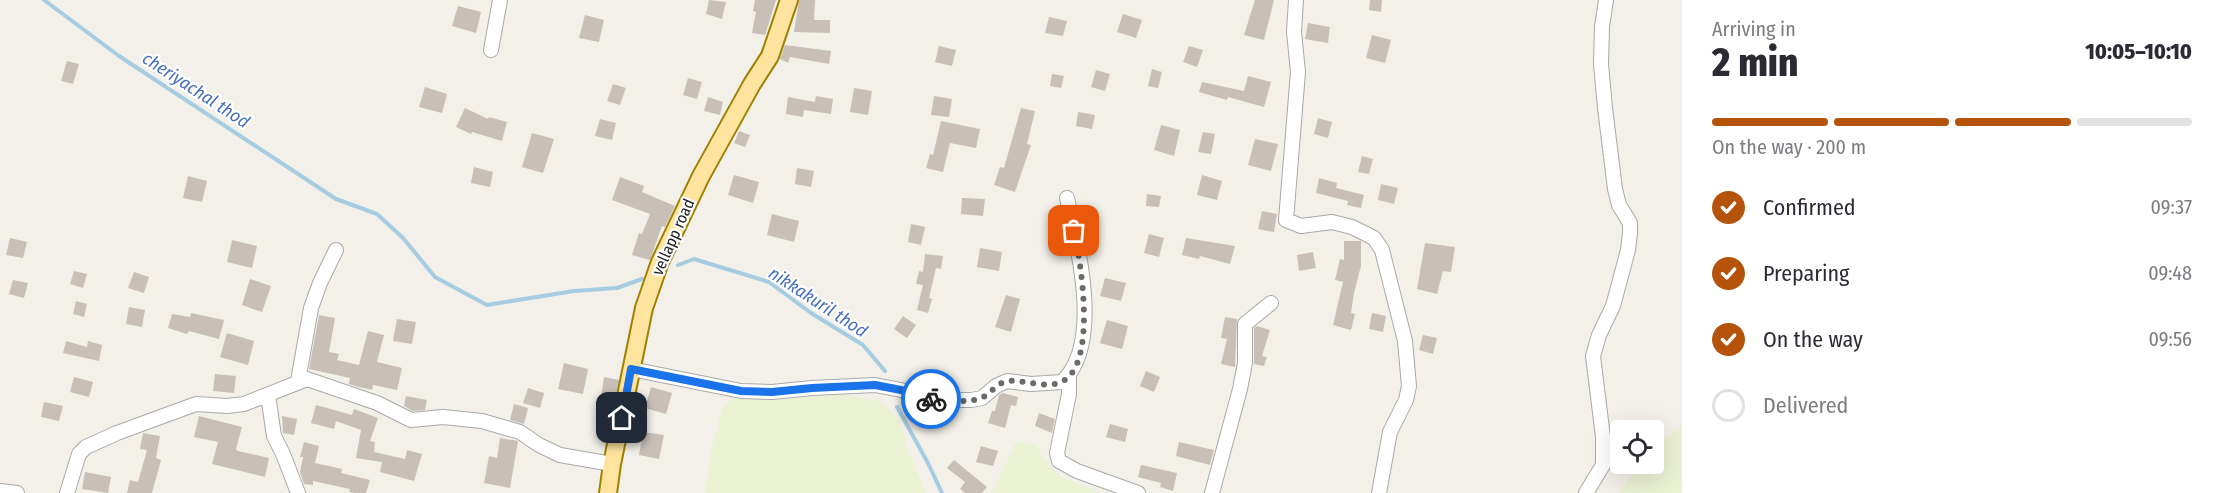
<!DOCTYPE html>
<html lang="en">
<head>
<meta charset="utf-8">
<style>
  :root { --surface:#fff; --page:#f7f7f7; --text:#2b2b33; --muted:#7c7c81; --line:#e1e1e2; --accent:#b45309 }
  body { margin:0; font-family:"Fira Sans Condensed",sans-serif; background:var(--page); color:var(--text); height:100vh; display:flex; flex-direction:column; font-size:22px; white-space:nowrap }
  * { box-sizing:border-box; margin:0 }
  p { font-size:20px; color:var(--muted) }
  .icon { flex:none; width:33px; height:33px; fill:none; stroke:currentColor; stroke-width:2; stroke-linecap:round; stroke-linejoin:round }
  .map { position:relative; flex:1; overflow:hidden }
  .panel { display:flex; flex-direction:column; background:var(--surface); width:540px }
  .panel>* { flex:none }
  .buttons { position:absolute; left:1610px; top:420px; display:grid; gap:12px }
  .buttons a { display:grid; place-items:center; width:54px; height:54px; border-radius:6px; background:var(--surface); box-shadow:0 6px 24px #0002; font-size:30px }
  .pin { position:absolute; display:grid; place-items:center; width:51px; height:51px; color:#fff; margin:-26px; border-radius:12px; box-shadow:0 3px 9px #0006 }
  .courier { position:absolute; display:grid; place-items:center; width:60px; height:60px; margin:-30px; border:4px solid #1a73e8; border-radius:50%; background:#fff; color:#222; box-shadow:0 2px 8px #0007 }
  .summary em { font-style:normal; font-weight:800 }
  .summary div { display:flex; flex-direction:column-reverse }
  .summary { display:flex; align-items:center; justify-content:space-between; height:102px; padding:0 30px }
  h1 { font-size:39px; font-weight:800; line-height:45px }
  .bar { display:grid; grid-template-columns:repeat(4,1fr); gap:9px 6px; align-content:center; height:72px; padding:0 30px }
  .bar i { height:8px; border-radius:4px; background:var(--line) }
  .bar .on { background:var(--accent) }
  .bar p { grid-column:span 4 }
  ol { padding:0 30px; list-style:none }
  li { display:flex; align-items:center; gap:18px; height:66px }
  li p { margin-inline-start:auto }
  li .icon { padding:6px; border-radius:50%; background:var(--accent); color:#fff; stroke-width:4 }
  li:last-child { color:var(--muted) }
  li i { width:33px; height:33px; border:3px solid var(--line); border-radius:50% }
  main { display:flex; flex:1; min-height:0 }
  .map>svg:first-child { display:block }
</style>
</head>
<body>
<main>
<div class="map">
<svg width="1682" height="493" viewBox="0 0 1682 493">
  <rect width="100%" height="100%" fill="#f2f0e8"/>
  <path fill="#ebf1d3" d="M843,395L874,400L884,404L899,420L907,449L926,493H705L712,447L723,406L731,399L742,397L753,399L787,398Z
    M1682,420V493H1618L1640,464H1653V449L1679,427Z
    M1020,441L1035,445L1047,462L1061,477L1101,493H992L1015,444Z"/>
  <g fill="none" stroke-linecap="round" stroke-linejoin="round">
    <path stroke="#a6cce2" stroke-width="4" d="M44,0L119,56L336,199L377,214L403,238L435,277L487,305L574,291L617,288L642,279
      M678,265L694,259L769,282L811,313L863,345L885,371
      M897,407L928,463L942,493"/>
  </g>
  <path fill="#c8c0b7" d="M709,0L726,2L722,19L706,14Z
    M755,0H776L765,35L752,33L756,12L753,11Z
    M799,0H815L814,20H830V33L794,32Z
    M1255,0H1274L1264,40L1244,35Z
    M1370,0H1382L1381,12L1369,10Z
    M458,6L481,12L476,33L452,26Z
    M1123,14L1142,20L1136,38L1117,32Z
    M585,15L604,20L599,42L579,38Z
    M1049,17L1067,21L1063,36L1045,33Z
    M1308,23L1330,27L1328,43L1305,39Z
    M1372,35L1391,40L1385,63L1366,58Z
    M785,45L831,51L829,64L790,57L788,63L780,59Z
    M939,46L956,50L952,66L935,62Z
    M1189,46L1203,50L1197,67L1183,62Z
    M67,61L79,64L73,84L61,81Z
    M1152,69L1162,72L1158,88L1148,86Z
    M1096,70L1110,74L1105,91L1091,87Z
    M1052,74L1064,76L1061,88L1050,86Z
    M1248,76L1271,82L1264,107L1228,97L1227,100L1199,92L1202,82L1244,91Z
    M688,78L702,82L697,99L683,95Z
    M613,84L626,88L620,105L607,101Z
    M425,87L447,94L442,113L419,107Z
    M854,88L872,91L868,115L850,112Z
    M816,96L833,99L831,114L804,110L803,117L786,114L788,97L815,102Z
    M934,96L952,99L949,117L931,115Z
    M708,97L723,102L720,115L704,111Z
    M465,108L488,119L489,117L507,122L502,141L472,132L471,134L456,127Z
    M1021,108L1035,111L1027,144L1031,145L1015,192L994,185L1000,167L1004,168Z
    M1078,112L1095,115L1092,129L1076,126Z
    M1318,118L1332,122L1328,138L1314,134Z
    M600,119L616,123L612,140L595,136Z
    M941,121L980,129L976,148L950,143L943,172L926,168L930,154L933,155Z
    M1161,125L1180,130L1174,156L1154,150Z
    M739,131L750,135L745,147L734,143Z
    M1203,132L1215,134L1211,154L1198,152Z
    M532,133L554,139L543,173L522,167Z
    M1255,139L1278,144L1271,171L1248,165Z
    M1362,156L1373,159L1369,174L1358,172Z
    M474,167L493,172L490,187L471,183Z
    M797,168L814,171L811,187L795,184Z
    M734,175L759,182L753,203L728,195Z
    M1202,175L1222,181L1217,200L1197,195Z
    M188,176L207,181L202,202L183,198Z
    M620,177L644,186L642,192L675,206L665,227L662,226L650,260L632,255L639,233L642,234L650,214L612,200Z
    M1319,178L1337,183L1336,188L1364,195L1361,208L1347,205L1348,201L1316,193Z
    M1381,184L1398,188L1394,204L1378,200Z
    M1147,194L1161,196L1159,207L1146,206Z
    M962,198L985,199L983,216L961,214Z
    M1262,211L1277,214L1274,232L1258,229Z
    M772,214L799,221L794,242L767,235Z
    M911,224L925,227L921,245L908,242Z
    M1149,234L1164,238L1159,257L1144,253Z
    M10,238L27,242L23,258L6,255Z
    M1186,238L1235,246L1230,264L1200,256L1199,259L1182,255Z
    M232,240L257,246L252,268L227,262Z
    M1344,241H1361V266L1354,293L1351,313L1355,314L1351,330L1333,325L1343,282L1335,280L1340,259L1344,260Z
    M1425,243L1455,247L1451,272L1443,271L1437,294L1417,289Z
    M980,248L1002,252L999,271L977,267Z
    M1313,252L1316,268L1299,271L1297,255Z
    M925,254L943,256L941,269L936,268L929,298L932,299L928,313L917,310L923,285L916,284L919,271L923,272Z
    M74,271L87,274L83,288L70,284Z
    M134,272L149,277L144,293L128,288Z
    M1105,278L1126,283L1121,301L1100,296Z
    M250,279L271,286L262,312L242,305Z
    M13,280L28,283L24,298L9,294Z
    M1006,295L1020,299L1011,332L995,327Z
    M76,301L87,304L84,317L73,314Z
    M129,307L145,310L142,327L126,324Z
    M191,313L224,320L219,339L189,331L187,334L168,328L172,314L190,317Z
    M1372,313L1386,316L1383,332L1369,329Z
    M319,315L335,318L329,352L339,354L337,360L359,365L368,331L384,335L377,362L402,368L397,390L373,385L372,390L355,386L349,384L350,378L309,369Z
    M903,316L916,325L907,338L894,329Z
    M1225,317L1237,319L1235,367L1221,364L1227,339L1221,338Z
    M397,319L416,322L412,344L393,341Z
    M1107,320L1128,326L1122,349L1100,343Z
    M1257,326L1270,330L1262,356L1267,357L1264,366L1254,364V328Z
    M227,333L254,341L248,365L220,357Z
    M1423,335L1437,338L1433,354L1419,350Z
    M66,341L87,347L88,341L102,345L99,361L63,353Z
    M564,363L588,369L583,394L558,389Z
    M1146,371L1160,377L1154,392L1140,386Z
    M215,374L236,376L234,393L213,391Z
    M74,377L93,382L89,397L70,392Z
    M604,377L619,380L613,406L600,405Z
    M651,387L672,393L666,414L645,408Z
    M528,388L544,393L540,408L523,403Z
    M1003,393L1018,397L1016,406L1011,405L1005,428L988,423L992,411H995L999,395Z
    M406,396L427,400L425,410L413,411L404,406Z
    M44,402L63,406L59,421L41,417Z
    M514,404L528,408L524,424L510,420Z
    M316,405L352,415L354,409L378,418L370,441L375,442L374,452L405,459L407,450L422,454L414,481L380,472L382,462L356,458L361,430L336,421L334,429L311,423Z
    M1039,413L1055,419L1052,433L1035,426Z
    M199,416L242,427L236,449L238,451L269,458L265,477L212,464L218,442L194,437Z
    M282,416L297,419L294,435L283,433Z
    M1110,424L1128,429L1125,442L1106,437Z
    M643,432L664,435L659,459L639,455Z
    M143,433L160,436L156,458L161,460L152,493H127L130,480L138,482L147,450L140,449Z
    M500,438L518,441L510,488L484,483L489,456L497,458Z
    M304,442L319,446L315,463L342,469L341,473L370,480L366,493H355L349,492L350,489L313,481V485L304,484L300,472L303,457H300Z
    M1179,442L1214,450L1210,465L1176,456Z
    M981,446L998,451L993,466L976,462Z
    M954,460L987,487L982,493H965L960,489L965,482L947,468Z
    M1141,465L1177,473L1173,491L1160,487L1161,483L1138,477Z
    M85,472L111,477L108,493L82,489Z"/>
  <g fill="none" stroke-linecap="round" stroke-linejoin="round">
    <defs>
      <path id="minor" d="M1296,0L1294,32L1298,72L1286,220L1301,226L1332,222L1352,227L1374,238L1382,250L1405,341L1409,386L1406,400L1390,432L1379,493
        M491,50L500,0
        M631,369L741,391L772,392L812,388L875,385L901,390L928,400H971L982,398L996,386L1007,381L1031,384L1062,382C1103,344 1078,247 1067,198
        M1069,375V394L1057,453L1059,461L1077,471L1138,493
        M298,381L311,308L320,283L336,250
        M268,395L274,436L283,454L298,493
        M0,491L17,493
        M67,493L79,454L86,447L117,433L196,404L227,406L244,404L307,379L377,403L411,420L443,417L482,421L520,432L539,445L560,455L612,464
        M1212,493L1240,389L1245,363V324L1271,303
        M1586,493L1603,465V437L1593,356L1599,335L1613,306L1628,250L1630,233V223L1619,205L1615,189L1605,108L1601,64L1602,27L1606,0"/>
      <path id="major" d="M608,493L612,464L644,308L660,262L701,176L752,84L770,56L789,0"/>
    </defs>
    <use href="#minor" stroke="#a9a9a9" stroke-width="16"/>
    <use href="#major" stroke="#9f8100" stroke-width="20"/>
    <use href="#minor" stroke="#fff" stroke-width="14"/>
    <use href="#major" stroke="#ffe4a0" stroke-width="16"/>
  </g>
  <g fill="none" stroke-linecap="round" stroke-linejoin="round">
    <path stroke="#6b6a67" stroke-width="6" stroke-dasharray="0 10.8" d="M931,399C946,399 967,404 981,398C991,394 996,383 1008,381C1024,379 1046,390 1063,381C1097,363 1081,262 1074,231"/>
    <path stroke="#1a73e8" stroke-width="8" d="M622,418L631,369L741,391L772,392L812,388L875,385L901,390L931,399"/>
  </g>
  <g text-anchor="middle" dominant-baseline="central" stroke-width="4.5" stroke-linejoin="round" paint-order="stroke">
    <g font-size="16" fill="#222" stroke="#fff">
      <text transform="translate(673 237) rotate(-66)">vellapp road</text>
    </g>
    <g font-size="18" font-style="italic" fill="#466fb9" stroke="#fff">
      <text transform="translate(196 90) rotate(33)">cheriyachal thod</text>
      <text transform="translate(818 302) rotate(33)">nikkakuril thod</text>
    </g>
  </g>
</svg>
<div class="buttons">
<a><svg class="icon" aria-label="locate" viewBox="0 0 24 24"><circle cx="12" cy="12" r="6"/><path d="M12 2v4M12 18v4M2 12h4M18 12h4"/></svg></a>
</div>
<div class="pin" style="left:1074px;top:231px;background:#ea580c"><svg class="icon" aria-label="bag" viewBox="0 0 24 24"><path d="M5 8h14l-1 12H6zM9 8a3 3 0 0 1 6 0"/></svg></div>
<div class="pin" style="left:622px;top:418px;background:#1f2937"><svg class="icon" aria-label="home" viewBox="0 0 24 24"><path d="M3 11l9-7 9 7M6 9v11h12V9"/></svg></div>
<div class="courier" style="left:931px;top:399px"><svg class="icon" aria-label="bike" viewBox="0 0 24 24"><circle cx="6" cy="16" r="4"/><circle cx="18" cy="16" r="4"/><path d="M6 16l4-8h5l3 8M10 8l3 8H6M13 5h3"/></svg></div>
</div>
<section class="panel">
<div class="summary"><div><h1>2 min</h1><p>Arriving in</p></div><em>10:05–10:10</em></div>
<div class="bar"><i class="on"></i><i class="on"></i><i class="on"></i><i></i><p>On the way · 200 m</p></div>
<ol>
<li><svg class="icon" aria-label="check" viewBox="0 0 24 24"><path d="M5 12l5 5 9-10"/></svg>Confirmed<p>09:37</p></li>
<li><svg class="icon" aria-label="check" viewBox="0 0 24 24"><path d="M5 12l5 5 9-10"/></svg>Preparing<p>09:48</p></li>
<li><svg class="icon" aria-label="check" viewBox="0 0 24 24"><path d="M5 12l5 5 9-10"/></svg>On the way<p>09:56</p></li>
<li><i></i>Delivered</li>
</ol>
</section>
</main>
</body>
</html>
